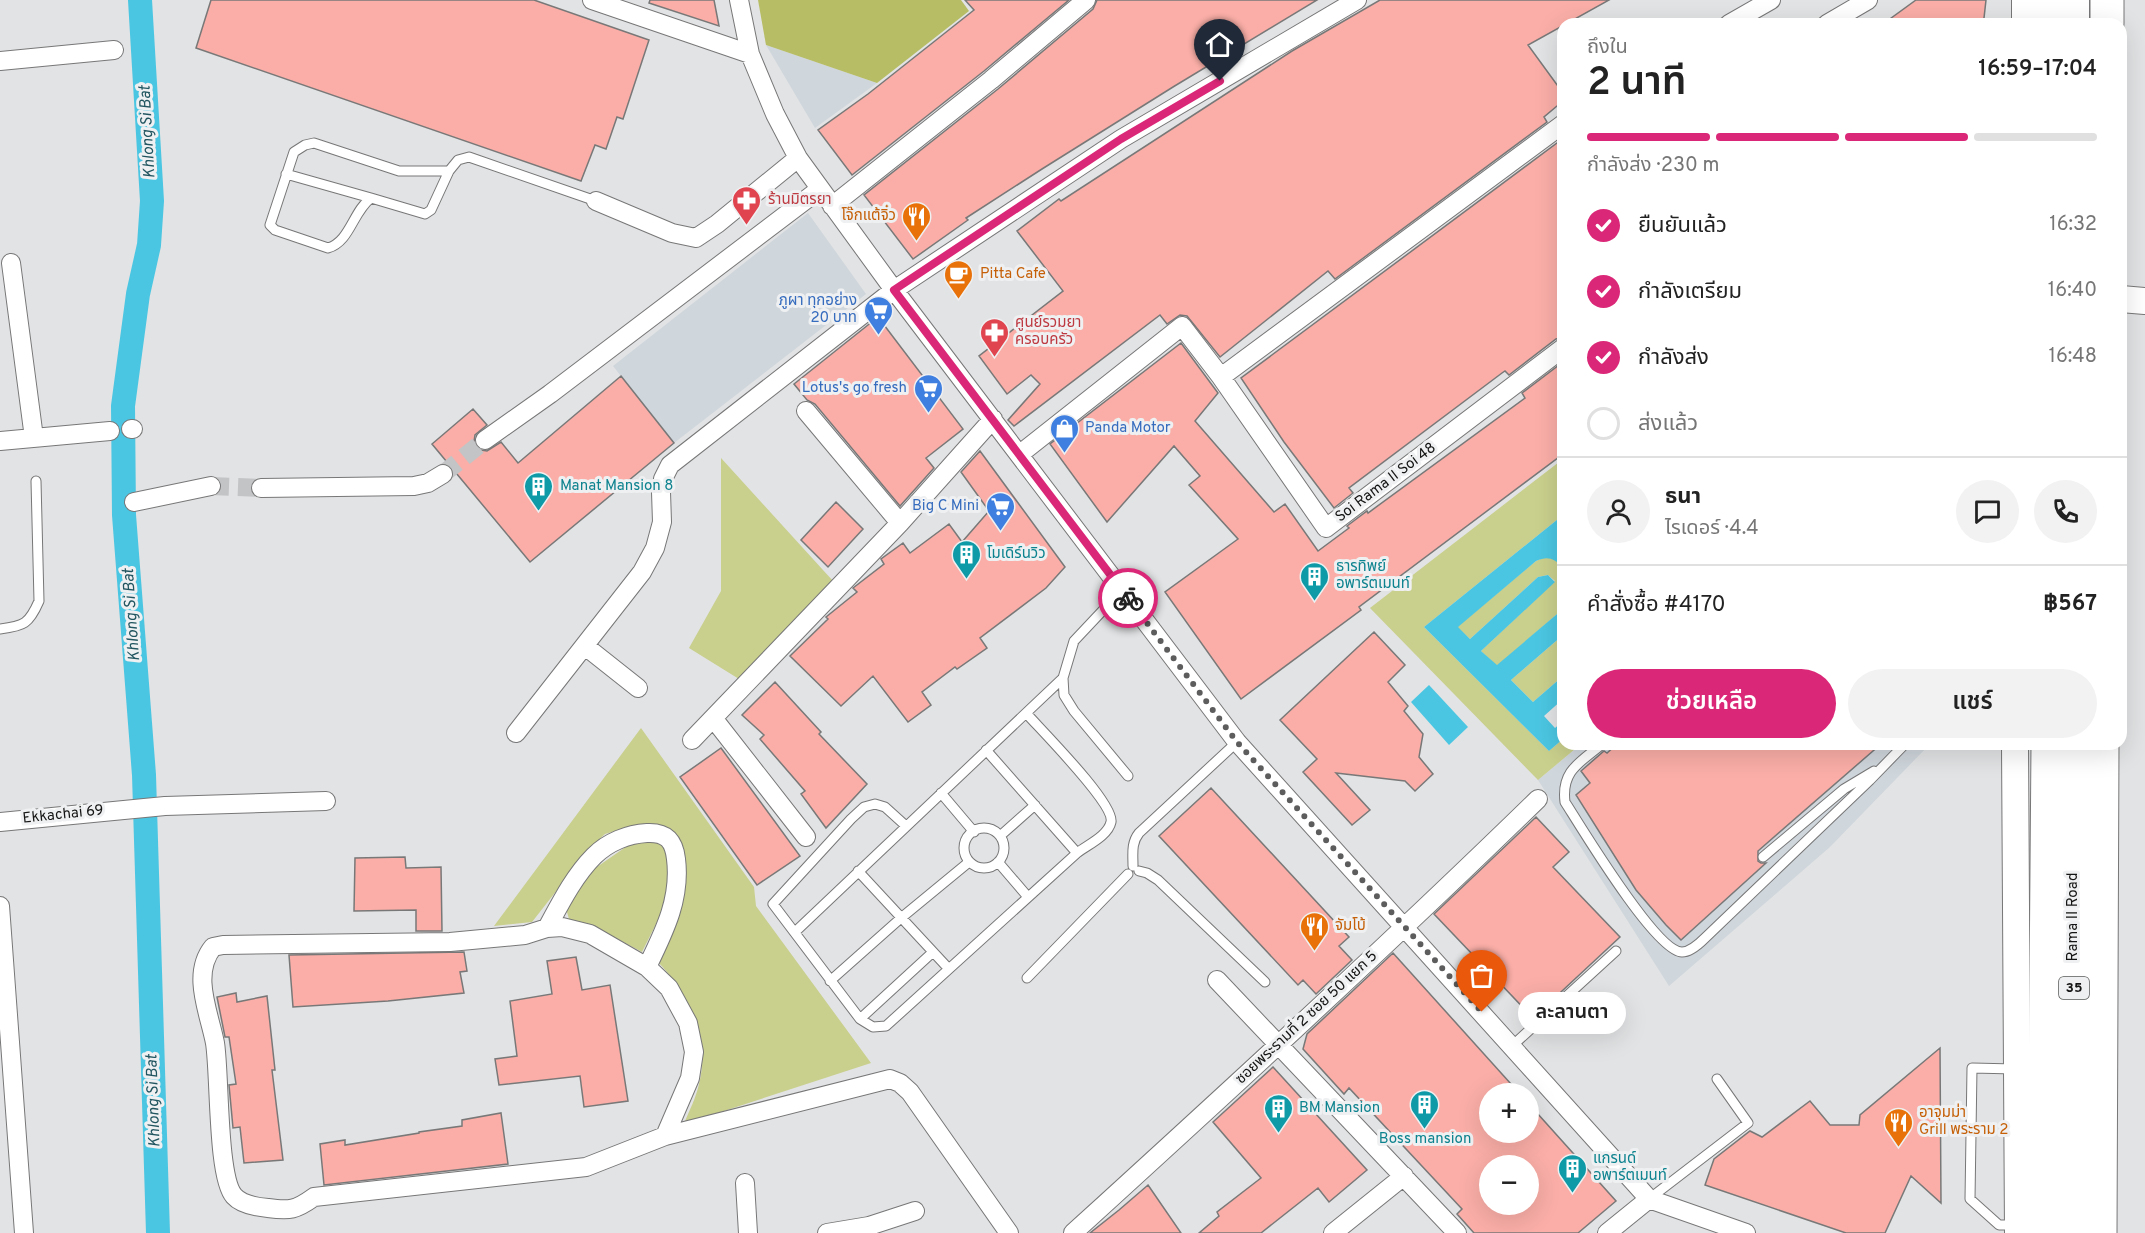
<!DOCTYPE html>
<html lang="th">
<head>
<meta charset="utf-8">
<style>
  :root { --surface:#fff; --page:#f2f2f2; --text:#222; --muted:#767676; --line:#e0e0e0; --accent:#db2777 }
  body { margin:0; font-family:Overpass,"Noto Sans Thai",sans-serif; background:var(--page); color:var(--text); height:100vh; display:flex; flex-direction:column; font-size:22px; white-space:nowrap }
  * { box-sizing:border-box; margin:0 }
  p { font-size:20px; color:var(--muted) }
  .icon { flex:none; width:33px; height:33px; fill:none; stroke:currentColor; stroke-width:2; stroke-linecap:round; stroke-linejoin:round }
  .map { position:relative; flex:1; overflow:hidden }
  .details { position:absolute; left:1557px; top:18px; width:570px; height:732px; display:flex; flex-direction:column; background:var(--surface); border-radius:18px; box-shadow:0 6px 24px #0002 }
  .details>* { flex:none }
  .tools { position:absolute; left:1479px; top:1083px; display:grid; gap:12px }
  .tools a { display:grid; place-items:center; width:60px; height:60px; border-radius:50%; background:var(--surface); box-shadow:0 6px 24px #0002; font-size:30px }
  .pin { position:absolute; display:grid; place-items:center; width:51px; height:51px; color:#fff; margin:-62px -26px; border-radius:50% 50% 50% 0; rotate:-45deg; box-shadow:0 0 6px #0007 }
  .pin .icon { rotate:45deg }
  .courier { position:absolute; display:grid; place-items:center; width:60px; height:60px; margin:-30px; border:4px solid #db2777; border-radius:50%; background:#fff; color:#222; box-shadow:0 2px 8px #0007 }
  .bubble { position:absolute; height:42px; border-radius:21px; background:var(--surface); box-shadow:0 6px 24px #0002; font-size:20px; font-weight:600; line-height:42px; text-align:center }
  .summary em { font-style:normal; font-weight:600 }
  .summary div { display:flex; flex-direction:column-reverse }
  .summary { display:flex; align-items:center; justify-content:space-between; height:102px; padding:0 30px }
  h1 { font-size:39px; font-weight:600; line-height:45px }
  .bar { display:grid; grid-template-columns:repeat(4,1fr); gap:9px 6px; align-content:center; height:72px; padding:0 30px }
  .bar i { height:8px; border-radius:4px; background:var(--line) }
  .bar .active { background:var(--accent) }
  .bar p { grid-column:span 4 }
  .line { display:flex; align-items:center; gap:15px; padding:0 30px; border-top:2px solid var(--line) }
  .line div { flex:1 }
  .round { display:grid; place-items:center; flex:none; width:63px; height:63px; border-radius:32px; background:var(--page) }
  ol { padding:0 30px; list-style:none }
  li { display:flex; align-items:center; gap:18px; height:66px }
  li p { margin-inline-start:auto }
  li .icon { padding:6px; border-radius:50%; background:var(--accent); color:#fff; stroke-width:4 }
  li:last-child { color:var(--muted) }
  li i { width:33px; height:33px; border:3px solid var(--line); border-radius:50% }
  .action { display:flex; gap:12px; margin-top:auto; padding:12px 30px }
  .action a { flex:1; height:69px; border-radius:36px; background:var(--accent); color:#fff; font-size:24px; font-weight:600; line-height:69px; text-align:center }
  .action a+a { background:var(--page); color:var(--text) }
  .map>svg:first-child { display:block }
</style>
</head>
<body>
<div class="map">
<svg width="2145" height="1233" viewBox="0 0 2145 1233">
  <rect width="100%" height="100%" fill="#e2e3e4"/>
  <path fill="#cfd6dc" d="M766,45L877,83L815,128Z
    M808,213L866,294L674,443L613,366Z
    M1581,744H1930L1830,847L1669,986L1538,780Z"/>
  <path fill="#c9cf8c" d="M721,458L833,581L739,679L689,648L721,591Z
    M1563,459V515L1424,627L1549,751L1563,739V744H1581L1538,780L1370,608Z
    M1545,557L1554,559L1563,567V609L1497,666L1481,651L1555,581L1548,575L1538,577L1470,639L1457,627L1536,561Z
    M1563,635V676L1533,702L1511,680Z
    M641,728L754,887L756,906L871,1063L684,1124C689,1111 696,1098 699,1084C711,1038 689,994 657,961L678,910L663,826L645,824L628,827L605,834L590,848L532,922L494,926Z
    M649,841L661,844L669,852L671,863L663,910L642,952L614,937L569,919L567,912V902L594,869L630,844Z"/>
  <path fill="#b7bd64" d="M758,0H961L969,11L877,83L766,45Z"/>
  <path fill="#4bc6e2" d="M1563,515V567C1553,558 1548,556 1536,561L1458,627L1470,639L1538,577L1548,575L1555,582L1481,651L1497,665L1563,609V635L1511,680L1533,702L1563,676V699L1544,716L1555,728L1563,721V739L1549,751L1424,627Z
    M1429,685L1468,727L1449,745L1411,702Z"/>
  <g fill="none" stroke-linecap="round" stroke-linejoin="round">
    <path stroke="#4bc6e2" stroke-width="24" d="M140,0L152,201L149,245L138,294L123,406L124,515L144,775L158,1233"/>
  </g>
  <path fill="#faaea7" stroke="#797878" stroke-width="1.5" fill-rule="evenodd" d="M211,0H534L649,40L623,119L617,117L606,149L595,145L581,181L196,48Z
    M650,0H714L719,26L649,3Z
    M965,0H1069L984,71L852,175L818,130L868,94L974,10Z
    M1097,0H1317L1173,87L1042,169L966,218L968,220L913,259L864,195L998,89L1093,9Z
    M1380,0H1609L1528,45L1563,93V101L1544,117L1547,122L1335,279L1328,271L1220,357L1187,316L1180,315L1167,324L1160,315L1014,426L1008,420L1040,384L1031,375L1007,394L979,356L1063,291L1017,231L1059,199L1061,201L1292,51Z
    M1916,0H1986L1984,18L1976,24H1883Z
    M1561,140L1563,143V337L1556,339L1509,375L1505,371L1502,373L1349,488L1353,493L1334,508L1284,442L1241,378Z
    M878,317L963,429L926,458L934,468L900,506L815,404L807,400L794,384Z
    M1181,343L1218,393L1195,421L1274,512L1285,504L1318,551L1349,528L1347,526L1367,511L1368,513L1525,398L1522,393L1563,362V454L1359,607L1361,610L1241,699L1165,592L1238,539L1189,485L1200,476L1174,446L1107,522L1050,444Z
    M621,376L674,443L530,562L432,444L473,409L487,425L475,435L474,442L476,447L481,450L487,451L501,442L518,463Z
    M980,451L1065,567L1046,588L980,638L987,648L957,669L955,667L922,692L931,705L908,722L873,676L841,706L790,656L828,619L826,617L857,592L853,588L884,564L881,559L903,543L910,553L949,524L962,542L989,511L961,472Z
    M836,502L863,529L828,567L801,540Z
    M1374,632L1405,665L1388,682L1408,706L1404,711L1423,734L1419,757L1433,774L1415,791L1405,781L1336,773L1370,810L1352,825L1303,772L1317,759L1280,720Z
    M775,682L821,732L819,734L867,784L826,828L801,794L805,791L760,739L764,735L742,715Z
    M1617,744H1881L1758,851V861L1761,863H1766L1681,940L1666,925L1636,890L1576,795L1590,783L1581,771L1604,751L1607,753Z
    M721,748L800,856L757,885L680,777Z
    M1211,788L1349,937L1339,946L1352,960L1316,994L1303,980L1298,985L1159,836Z
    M1536,817L1569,852L1553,867L1620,937L1533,1018L1434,914Z
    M405,857L406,868L441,867L442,931H416V910L354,911L355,858Z
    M464,952L467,971L460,972L464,993L388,1001L293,1007L289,955Z
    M1393,953L1520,1094H1490V1132H1528V1103L1616,1201L1578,1233H1474L1457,1214L1462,1209L1349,1088L1344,1094L1303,1049L1307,1034ZM1490,1166H1528V1204H1490Z
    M576,957L582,990L610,985L628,1101L584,1107L580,1076L499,1085L495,1059L517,1056L510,1001L552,994L547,961Z
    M236,993L237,1002L267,996L275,1070H272L283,1160L244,1163L240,1127L233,1128L229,1085L236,1084L229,1037H225L217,997Z
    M1940,1048L1941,1203L1911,1176L1885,1233H1846L1705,1185L1714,1159L1750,1131L1762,1137L1810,1101L1830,1125H1859L1860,1115Z
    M1273,1067L1367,1170L1329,1202L1318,1188L1261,1233H1199L1219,1216L1217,1212L1261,1178L1213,1122Z
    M501,1113L508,1164L324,1185L320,1144L345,1140V1145L419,1133V1132L462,1126V1120Z
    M1148,1185L1181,1233H1090L1119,1210Z"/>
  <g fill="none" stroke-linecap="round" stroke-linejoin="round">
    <path stroke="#c3c4c5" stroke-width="18" stroke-dasharray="18 9" stroke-linecap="butt" d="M443,474L485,440
      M211,486L261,488"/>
    <defs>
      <path id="service" d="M449,171L431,210L425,214L371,198C353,211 350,242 328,248L275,230L270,225L294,152L305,145L314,143L399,171H449L458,160L469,157L596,201
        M286,174L371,198
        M1122,590L1074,641L1063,678L1064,695L1074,711L1128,776
        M0,629C24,626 29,624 39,601L36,481
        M1026,713C1041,730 1115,804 1111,822C1108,836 1087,845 1077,853
        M1602,744C1581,762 1561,770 1565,802C1581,827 1656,952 1682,952C1690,952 1699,944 1705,938L1870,780L1905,744
        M941,793L974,832
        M906,826L885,807L875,804L864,807L851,819L773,904L860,1019L873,1027L886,1026L1077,853L986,750
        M964 848a20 20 0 1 1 40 0a20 20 0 1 1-40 0Z
        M1000,836L1035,805
        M1763,857L1844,789L1874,771
        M998,862L1028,897
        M1133,866C1133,854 1131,843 1139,833L1237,742
        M858,871L948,968
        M1139,871L1147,873L1158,880L1265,982
        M795,932L1063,678
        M1027,978L1128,874
        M830,981L901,918L969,862
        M860,1019L933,952
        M1512,1046L1616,951
        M2015,1069L1972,1068L1970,1199L1999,1225H2016
        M1649,1199L1748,1123L1717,1079"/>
      <path id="minor" d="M592,0L750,54
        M739,0L750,54L775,114L798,158L894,290L1237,742L1649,1199L1746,1233
        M1729,24L1771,0
        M1827,24L1868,0
        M0,61L114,50
        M596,201L672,233L696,238L717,224L798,158
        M832,206L991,80L1086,0
        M11,263L34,438
        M1221,377L1563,124
        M806,411L900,523
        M131,429H133
        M485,440L550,394L820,189
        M0,441L110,431
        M1020,454L1182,326L1221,377L1326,528L1563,348
        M261,488L414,486L428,483L443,474
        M134,502L211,486
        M585,646L638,688
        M713,718L806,837
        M516,733L642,572L655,548L662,522L661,492L663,479L670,465L894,290L1121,139L1357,0
        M692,740L900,523L993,419
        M0,822L165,806L326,801
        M0,906L24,1233
        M547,928C560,904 574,876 594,856C608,842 628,834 647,833C667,832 674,841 676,859C681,899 664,932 647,967
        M1217,980L1457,1233
        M665,1136L690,1078L694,1052L688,1023L669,988L647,967L590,934L562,927L547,928L525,935L450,942L223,945L213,947C191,974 209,1012 215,1043C220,1074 217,1177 234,1196C241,1204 257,1207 268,1208C290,1211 296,1210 314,1197L586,1167L665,1136L890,1079L900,1083L910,1092L1009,1233
        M745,1183L748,1233
        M827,1233L869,1226L915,1211
        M1073,1233C1230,1090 1386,947 1538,799
        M1333,1233L1404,1176
        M1607,1233L1649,1199"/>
      <path id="secondary" d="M2025,24V0
        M2121,299L2145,301
        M2015,744L2018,1233"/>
      <path id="trunk" d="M2074,24V0
        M2072,744L2075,1233"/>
      <path id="motorway" d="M2054,24V0
        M2107,24V0
        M2044,1233L2048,744
        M2100,1233L2102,744"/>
    </defs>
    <use href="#service" stroke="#777778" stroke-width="11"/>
    <use href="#minor" stroke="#777778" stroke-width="20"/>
    <use href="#secondary" stroke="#777778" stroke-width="28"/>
    <use href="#trunk" stroke="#777778" stroke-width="32"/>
    <use href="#motorway" stroke="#777778" stroke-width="35"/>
    <use href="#service" stroke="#fff" stroke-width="9"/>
    <use href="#minor" stroke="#fff" stroke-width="18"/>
    <use href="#secondary" stroke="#fff" stroke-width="26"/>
    <use href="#trunk" stroke="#fff" stroke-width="30"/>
    <use href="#motorway" stroke="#fff" stroke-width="33"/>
  </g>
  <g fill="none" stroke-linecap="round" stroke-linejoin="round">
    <path stroke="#5d5d5d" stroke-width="6" stroke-dasharray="0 10.8" d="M1128,598L1237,742L1482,1012"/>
    <path stroke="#db2777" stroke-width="8" d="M1128,598L894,290L1121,139L1220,81"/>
  </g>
  <defs>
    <symbol id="pharmacy-pin" viewBox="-11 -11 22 30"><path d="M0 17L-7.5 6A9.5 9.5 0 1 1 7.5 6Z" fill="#e0444e" stroke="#eff0f1"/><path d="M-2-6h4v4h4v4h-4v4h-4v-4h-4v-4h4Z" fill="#fff"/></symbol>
    <symbol id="restaurant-pin" viewBox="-11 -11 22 30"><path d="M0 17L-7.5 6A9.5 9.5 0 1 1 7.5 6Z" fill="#e8710a" stroke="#eff0f1"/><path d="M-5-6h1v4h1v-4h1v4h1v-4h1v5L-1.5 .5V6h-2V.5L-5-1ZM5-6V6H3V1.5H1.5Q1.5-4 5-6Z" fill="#fff"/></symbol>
    <symbol id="cafe-pin" viewBox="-11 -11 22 30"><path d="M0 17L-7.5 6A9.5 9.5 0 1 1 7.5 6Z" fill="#e8710a" stroke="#eff0f1"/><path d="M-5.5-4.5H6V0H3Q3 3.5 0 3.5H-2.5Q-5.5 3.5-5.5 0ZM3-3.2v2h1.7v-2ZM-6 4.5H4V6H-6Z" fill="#fff"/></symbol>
    <symbol id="supermarket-pin" viewBox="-11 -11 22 30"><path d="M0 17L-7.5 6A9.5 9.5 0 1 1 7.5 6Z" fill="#3f7fe0" stroke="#eff0f1"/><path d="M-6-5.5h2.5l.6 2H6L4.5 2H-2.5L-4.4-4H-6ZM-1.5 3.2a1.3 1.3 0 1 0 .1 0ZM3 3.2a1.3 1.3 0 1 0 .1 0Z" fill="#fff"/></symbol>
    <symbol id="shop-pin" viewBox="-11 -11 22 30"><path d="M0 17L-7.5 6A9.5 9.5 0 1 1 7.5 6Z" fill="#3f7fe0" stroke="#eff0f1"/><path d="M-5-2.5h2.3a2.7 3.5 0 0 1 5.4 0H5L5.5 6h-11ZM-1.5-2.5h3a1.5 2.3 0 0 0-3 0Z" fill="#fff"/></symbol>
    <symbol id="building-pin" viewBox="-11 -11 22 30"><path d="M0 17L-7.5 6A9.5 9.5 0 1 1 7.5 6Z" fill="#0f9aa8" stroke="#eff0f1"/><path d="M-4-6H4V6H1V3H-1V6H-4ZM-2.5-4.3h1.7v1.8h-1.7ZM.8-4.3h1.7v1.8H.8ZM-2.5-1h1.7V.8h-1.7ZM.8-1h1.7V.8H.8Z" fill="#fff"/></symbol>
  </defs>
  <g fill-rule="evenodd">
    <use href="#pharmacy-pin" x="730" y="184" width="33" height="45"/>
    <use href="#restaurant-pin" x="900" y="200" width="33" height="45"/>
    <use href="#cafe-pin" x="942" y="258" width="33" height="45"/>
    <use href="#supermarket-pin" x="862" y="294" width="33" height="45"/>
    <use href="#pharmacy-pin" x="978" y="316" width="33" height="45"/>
    <use href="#supermarket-pin" x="912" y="372" width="33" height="45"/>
    <use href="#shop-pin" x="1048" y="412" width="33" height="45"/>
    <use href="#building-pin" x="522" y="470" width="33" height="45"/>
    <use href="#supermarket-pin" x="984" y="490" width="33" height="45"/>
    <use href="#building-pin" x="950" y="538" width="33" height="45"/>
    <use href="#building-pin" x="1298" y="560" width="33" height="45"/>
    <use href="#restaurant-pin" x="1298" y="910" width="33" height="45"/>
    <use href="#building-pin" x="1408" y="1088" width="33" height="45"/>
    <use href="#building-pin" x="1262" y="1092" width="33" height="45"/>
    <use href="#restaurant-pin" x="1882" y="1106" width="33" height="45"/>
    <use href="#building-pin" x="1556" y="1152" width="33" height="45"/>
  </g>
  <g text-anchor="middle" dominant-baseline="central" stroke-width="6" stroke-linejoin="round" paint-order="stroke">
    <rect fill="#eff0f1" stroke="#565757" stroke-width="1.5" x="2059" y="977" width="30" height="22" rx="4.5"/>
    <g font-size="14" font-weight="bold" fill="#151515">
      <text x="2074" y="988">35</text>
    </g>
    <g font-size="15" fill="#be3a42" stroke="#eff0f1" text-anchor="start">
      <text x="768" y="200">ร้านมิตรยา</text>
      <text x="1015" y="323">ศูนย์รวมยา<tspan x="1015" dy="17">ครอบครัว</tspan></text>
    </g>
    <g font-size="15" fill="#c56008" stroke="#eff0f1" text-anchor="start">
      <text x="896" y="216" text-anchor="end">โจ๊กแต้จิ๋ว</text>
      <text x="980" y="274">Pitta Cafe</text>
      <text x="1335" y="926">จัมโบ้</text>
      <text x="1919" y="1113">อาจุมม่า<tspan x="1919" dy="17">Grill พระราม 2</tspan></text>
    </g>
    <g font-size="15" fill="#366cbe" stroke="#eff0f1" text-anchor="end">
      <text x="857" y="301">ภูผา ทุกอย่าง<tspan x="857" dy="17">20 บาท</tspan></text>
      <text x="907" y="388">Lotus's go fresh</text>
      <text x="1085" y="428" text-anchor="start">Panda Motor</text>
      <text x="979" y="506">Big C Mini</text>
    </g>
    <g font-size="15" fill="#151515" stroke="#eff0f1">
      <text transform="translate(1386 483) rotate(-37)">Soi Rama II Soi 48</text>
      <text transform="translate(63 815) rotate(-6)">Ekkachai 69</text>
      <text transform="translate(2073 917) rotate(-90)">Rama II Road</text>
      <text transform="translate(1307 1018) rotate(-43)">ซอยพระรามที่ 2 ซอย 50 แยก 5</text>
    </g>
    <g font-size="15" fill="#0d838f" stroke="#eff0f1" text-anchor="start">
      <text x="560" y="486">Manat Mansion 8</text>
      <text x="987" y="554">โมเดิร์นวิว</text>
      <text x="1336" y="567">ธารทิพย์<tspan x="1336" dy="17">อพาร์ตเมนท์</tspan></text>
      <text x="1299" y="1108">BM Mansion</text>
      <text x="1425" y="1139" text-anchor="middle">Boss mansion</text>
      <text x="1593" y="1159">แกรนด์<tspan x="1593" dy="17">อพาร์ตเมนท์</tspan></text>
    </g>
    <g font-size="16" font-style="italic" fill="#215560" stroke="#eff0f1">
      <text transform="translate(148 132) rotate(-93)">Khlong Si Bat</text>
      <text transform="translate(132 615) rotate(-94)">Khlong Si Bat</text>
      <text transform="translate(154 1101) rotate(-92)">Khlong Si Bat</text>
    </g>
  </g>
</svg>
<div class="tools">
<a>+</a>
<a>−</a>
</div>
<div class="pin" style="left:1482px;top:1012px;background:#ea580c"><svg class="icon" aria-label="bag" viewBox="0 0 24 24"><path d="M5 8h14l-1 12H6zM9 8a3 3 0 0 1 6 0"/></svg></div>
<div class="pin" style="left:1220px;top:81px;background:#1f2937"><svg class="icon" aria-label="home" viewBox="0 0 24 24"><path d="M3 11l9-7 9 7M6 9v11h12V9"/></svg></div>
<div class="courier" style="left:1128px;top:598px"><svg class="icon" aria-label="bike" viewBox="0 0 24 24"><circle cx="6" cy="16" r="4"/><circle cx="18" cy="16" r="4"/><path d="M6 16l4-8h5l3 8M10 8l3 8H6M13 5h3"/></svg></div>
<div class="bubble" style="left:1518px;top:992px;width:108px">ละลานตา</div>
<section class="details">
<div class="summary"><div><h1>2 นาที</h1><p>ถึงใน</p></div><em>16:59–17:04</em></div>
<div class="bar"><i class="active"></i><i class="active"></i><i class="active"></i><i></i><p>กำลังส่ง · 230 m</p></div>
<ol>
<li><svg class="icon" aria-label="check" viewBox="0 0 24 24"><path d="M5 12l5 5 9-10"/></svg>ยืนยันแล้ว<p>16:32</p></li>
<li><svg class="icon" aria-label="check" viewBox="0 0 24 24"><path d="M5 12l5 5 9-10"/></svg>กำลังเตรียม<p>16:40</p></li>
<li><svg class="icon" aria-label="check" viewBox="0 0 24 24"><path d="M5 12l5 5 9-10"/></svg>กำลังส่ง<p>16:48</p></li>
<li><i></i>ส่งแล้ว</li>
</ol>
<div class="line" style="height:108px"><a class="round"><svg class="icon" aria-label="person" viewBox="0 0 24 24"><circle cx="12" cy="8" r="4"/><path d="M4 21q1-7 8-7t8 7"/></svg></a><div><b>ธนา</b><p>ไรเดอร์ · 4.4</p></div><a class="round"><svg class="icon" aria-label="chat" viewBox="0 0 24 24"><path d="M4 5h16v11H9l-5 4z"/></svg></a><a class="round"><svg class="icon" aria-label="phone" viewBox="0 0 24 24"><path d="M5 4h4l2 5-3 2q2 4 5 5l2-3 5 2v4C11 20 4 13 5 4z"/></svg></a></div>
<div class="line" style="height:78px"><div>คำสั่งซื้อ #4170</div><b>฿567</b></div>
<div class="action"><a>ช่วยเหลือ</a><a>แชร์</a></div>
</section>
</div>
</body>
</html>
